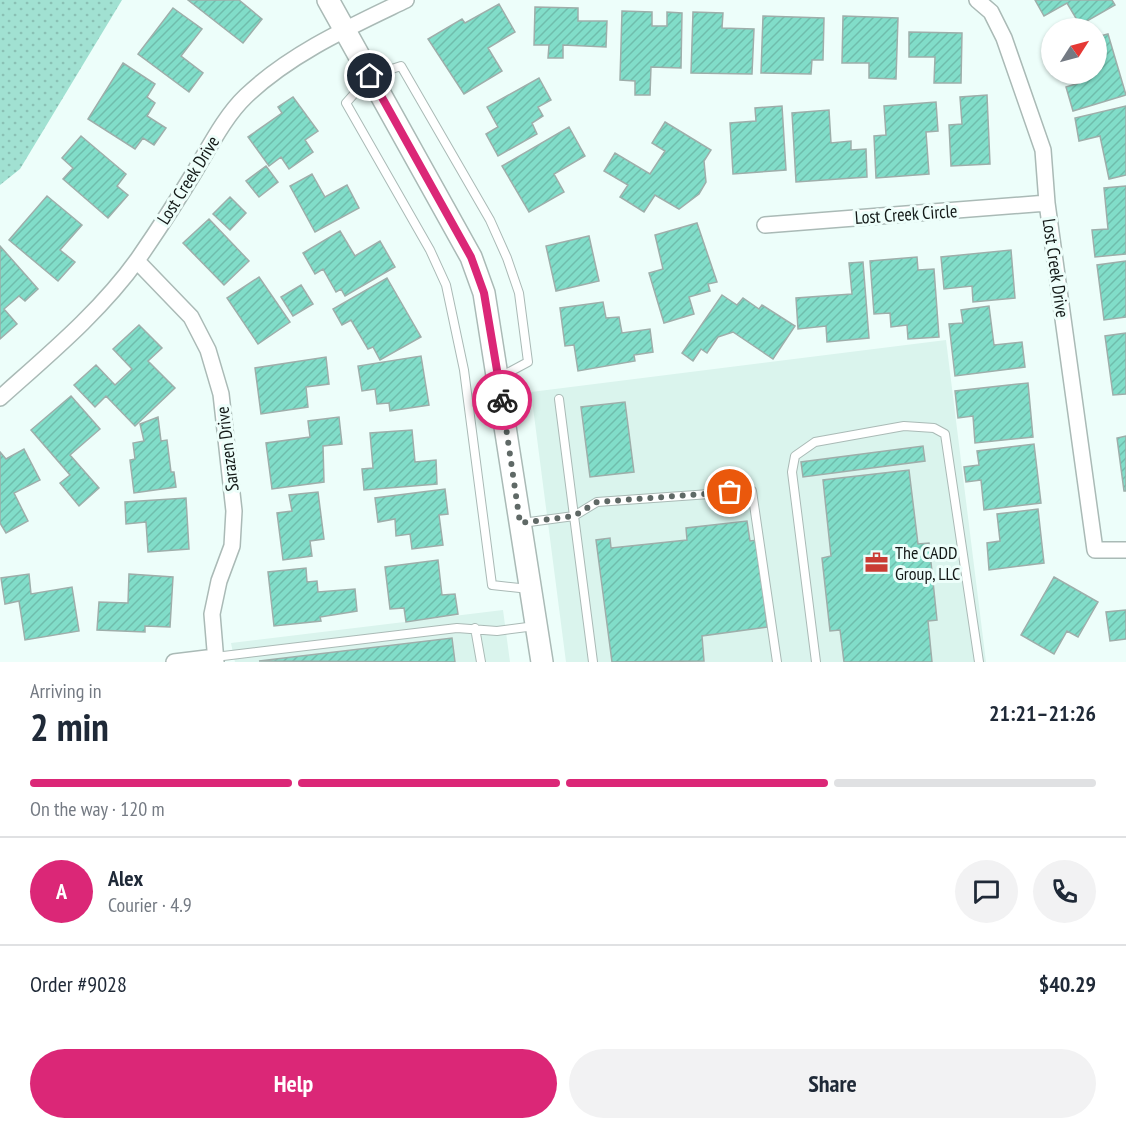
<!DOCTYPE html>
<html lang="en">
<head>
<meta charset="utf-8">
<style>
  :root { --surface:#fff; --page:#f2f2f3; --text:#1f2937; --muted:#747a83; --line:#e0e1e3; --accent:#db2777 }
  body { margin:0; font-family:"PT Sans Narrow",sans-serif; background:var(--page); color:var(--text); height:100vh; display:flex; flex-direction:column; font-size:22px; white-space:nowrap }
  * { box-sizing:border-box; margin:0 }
  p { font-size:20px; color:var(--muted) }
  .icon { flex:none; width:33px; height:33px; fill:none; stroke:currentColor; stroke-width:2; stroke-linecap:round; stroke-linejoin:round }
  .map { position:relative; height:662px; overflow:hidden }
  .sheet { display:flex; flex-direction:column; background:var(--surface); flex:1 }
  .sheet>* { flex:none }
  .needle { width:39px; rotate:54deg }
  .tools { position:absolute; left:1041px; top:18px; display:grid; gap:12px }
  .tools a { display:grid; place-items:center; width:66px; height:66px; border-radius:50%; background:var(--surface); box-shadow:0 2px 4px #0004; font-size:30px }
  .pin { position:absolute; display:grid; place-items:center; width:51px; height:51px; color:#fff; margin:-26px; border:3px solid #fff; border-radius:50%; box-shadow:0 2px 6px #0007 }
  .courier { position:absolute; display:grid; place-items:center; width:60px; height:60px; margin:-30px; border:4px solid #db2777; border-radius:50%; background:#fff; color:#222; box-shadow:0 2px 8px #0007 }
  .head em { font-style:normal; font-weight:800 }
  .head div { display:flex; flex-direction:column-reverse }
  .head { display:flex; align-items:center; justify-content:space-between; height:102px; padding:0 30px }
  h1 { font-size:39px; font-weight:800; line-height:45px }
  .bar { display:grid; grid-template-columns:repeat(4,1fr); gap:9px 6px; align-content:center; height:72px; padding:0 30px }
  .bar i { height:8px; border-radius:4px; background:var(--line) }
  .bar .current { background:var(--accent) }
  .bar p { grid-column:span 4 }
  .line { display:flex; align-items:center; gap:15px; padding:0 30px; border-top:2px solid var(--line) }
  .line div { flex:1 }
  .round { display:grid; place-items:center; flex:none; width:63px; height:63px; border-radius:32px; background:var(--page) }
  .action { display:flex; gap:12px; margin-top:auto; padding:12px 30px }
  .action a { flex:1; height:69px; border-radius:36px; background:var(--accent); color:#fff; font-size:24px; font-weight:800; line-height:69px; text-align:center }
  .action a+a { background:var(--page); color:var(--text) }
  .map>svg:first-child { display:block }
</style>
</head>
<body>
<div class="map">
<svg width="1126" height="662" viewBox="0 0 1126 662">
  <defs>
    <pattern id="grass-dots" width="8" height="8" patternUnits="userSpaceOnUse" patternTransform="scale(1.5)"><rect width="8" height="8" fill="#a1e1d2"/><path d="M2 2h.1M6 6h.1" fill="none" stroke="#8ac0b4" stroke-width="1.8" stroke-linecap="round"/></pattern>
    <pattern id="building-hatch" width="6" height="6" patternUnits="userSpaceOnUse" patternTransform="scale(1.5)"><rect width="6" height="6" fill="#81ddc9"/><path d="M-1 1l2-2M0 6l6-6M5 7l2-2" fill="none" stroke="#6fbdac"/></pattern>
  </defs>
  <rect width="100%" height="100%" fill="#edfefa"/>
  <path fill="#daf4ed" d="M946,340L986,662H566L531,392Z
    M503,610L510,662H235L231,643Z"/>
  <path fill="url(#grass-dots)" d="M0,0H122L20,169L0,185Z"/>
  <path fill="url(#building-hatch)" stroke="#9eaeaa" stroke-width="1.5" d="M188,0H239L262,19L243,43Z
    M1035,0H1112L1115,5L1080,25L1067,3L1044,16Z
    M499,4L515,32L488,48L502,71L464,94L428,39L462,19L465,23Z
    M535,7L578,8V21H607L606,47L563,45V58H548L549,45H534Z
    M173,8L202,29L181,56L203,73L189,92L138,54Z
    M622,11L652,12V26H667V12L682,13L681,68L651,67L650,95H635V81L620,80Z
    M693,12L723,13L722,28L754,29L752,74L691,73Z
    M763,16L824,18L823,60H812L811,74L761,73Z
    M843,16L898,18L896,79L869,78V63H842Z
    M909,32L962,33L961,83H934L935,57H909Z
    M1108,34L1126,95L1073,111L1066,87L1079,83L1077,74H1096V37Z
    M123,63L155,84L147,97L155,103L147,116L166,128L154,145L143,138L135,149L88,119Z
    M539,78L551,100L538,107L543,116L532,123L537,134L498,156L486,134L498,127L487,107Z
    M987,95L990,164L951,166L949,125L962,124L960,97Z
    M293,97L318,131L305,140L313,152L289,169L281,157L269,166L248,137L282,113L278,107Z
    M936,102L938,131L926,132L929,174L876,178L874,136L886,135L884,106Z
    M782,106L786,170L733,174L730,123L756,121L755,108Z
    M1126,106V175L1109,179L1100,136L1079,141L1075,118Z
    M829,110L831,143L851,141V150L866,149L867,177L796,182L792,113Z
    M665,122L711,150L704,161L706,182L699,194L679,209L655,195L644,212L620,197L628,185L604,171L615,153L650,174L665,151L652,143Z
    M569,127L585,156L554,174L564,192L529,212L502,166Z
    M81,136L126,174L117,186L128,195L108,218L63,179L73,168L62,158Z
    M266,166L278,182L259,197L246,181Z
    M312,174L325,197L347,185L359,208L315,232L290,186Z
    M1126,186V254L1095,257L1092,230L1108,229L1104,188Z
    M47,196L82,225L60,250L75,262L58,281L9,240Z
    M230,197L246,213L230,230L213,214Z
    M209,219L249,261L224,285L183,243Z
    M697,223L717,282L708,284L710,291L689,297L694,314L664,323L649,273L663,269L655,235Z
    M340,231L355,256L380,241L395,267L345,296L341,289L336,292L323,269L315,274L303,253Z
    M589,236L599,281L556,291L546,246Z
    M0,246L38,289L25,301L19,296L4,309L17,324L0,339Z
    M1011,250L1015,298L973,302L972,286L944,289L941,257Z
    M917,257L918,270L934,269L939,337L908,339L907,325L891,327L890,313L874,314L870,261Z
    M1126,261V317L1104,320L1097,265Z
    M863,262L869,338L827,342L826,326L798,329L796,298L852,294L849,263Z
    M259,277L290,322L258,344L227,298Z
    M387,278L421,337L380,360L373,347L368,349L351,320L342,325L333,309Z
    M301,285L313,304L293,316L281,297Z
    M722,295L737,305L743,298L759,309L762,305L795,326L773,359L733,332L718,337L707,353L701,349L693,361L682,353Z
    M603,302L606,318L619,317L622,333L650,329L653,352L634,355L635,361L578,371L574,345L565,346L560,308Z
    M989,306L994,345L1022,342L1025,367L955,376L949,324L963,323L961,310Z
    M139,325L162,348L148,361L175,388L135,426L106,396L95,407L74,385L96,365L115,385L132,369L113,349Z
    M1126,333V394L1113,395L1105,336Z
    M421,356L429,405L390,411L389,403L377,404L375,389L362,391L358,366Z
    M326,357L329,384L306,387L308,407L261,414L255,368Z
    M1028,383L1033,437L975,443L973,416L958,418L955,391Z
    M71,396L100,429L70,455L99,488L79,506L60,483L70,475L31,430Z
    M625,402L634,472L590,477L581,407Z
    M158,417L161,441L167,440L171,472H174L176,487L134,493L130,460L135,459L133,443L144,441L140,424Z
    M339,417L342,444L323,446L324,482L272,489L266,443L310,437L308,421Z
    M412,430L415,462L436,460L437,484L364,490L362,469L373,468L370,433Z
    M1126,436V491H1124L1117,438Z
    M1034,444L1041,503L984,510L981,480L966,482L964,467L979,465L977,451Z
    M923,446L925,461L803,477L801,462Z
    M24,449L40,480L14,493L28,521L6,533L0,523V452L6,459Z
    M909,470L918,544L929,543L937,620L928,621L932,662H844L840,630L830,631L822,558L831,556L823,480Z
    M445,489L448,514L439,515L443,545L412,549L410,534L396,536L395,519L378,522L375,498Z
    M318,492L324,539L310,541L312,556L283,560L277,513L292,511L289,495Z
    M186,498L189,549L148,552L146,522L126,524L125,502Z
    M1038,509L1044,563L989,570L987,543L1000,541L997,514Z
    M747,521L750,541L757,540L767,627L702,636L704,661L612,662L596,540L610,538L611,548L687,540L686,528Z
    M438,560L442,595L455,594L458,614L406,622L404,608L390,609L385,567Z
    M306,568L307,582L317,581L318,592L355,589L357,611L320,617L321,621L274,626L268,572Z
    M29,574L31,594L72,587L79,631L25,640L19,601L5,604L1,578Z
    M129,574L173,577L170,627L145,626V632L97,630L99,602L128,603Z
    M1054,577L1098,602L1078,637L1067,631L1054,654L1021,635Z
    M1126,610V639L1110,641L1106,612Z
    M452,638L455,662L259,661Z"/>
  <g fill="none" stroke-linecap="round" stroke-linejoin="round">
    <defs>
      <path id="lane" d="M500,377L528,362L519,293L507,258L490,220L401,66L370,76L346,103L430,250L446,285L464,370L492,585L529,589
        M559,399L574,516L597,502L752,491L777,662
        M522,523L574,516L593,662
        M475,628L481,662
        M215,657L457,628L497,631L535,626
        M816,662L792,472L795,456L815,442L904,426L934,428L945,434L979,662"/>
      <path id="street" d="M977,0L991,12L1004,38L1043,150L1047,203L1095,550H1126
        M765,225L1047,203
        M137,261L191,317L208,350L221,394L234,511L232,546L219,581L212,614L216,662
        M0,398C48,355 100,312 138,259C158,230 177,201 195,171C210,146 225,116 246,96C291,53 352,26 406,0
        M174,662L215,657"/>
      <path id="secondary" d="M328,0L471,257L484,293L542,662"/>
    </defs>
    <use href="#lane" stroke="#aabab6" stroke-width="10"/>
    <use href="#street" stroke="#aabab6" stroke-width="18"/>
    <use href="#secondary" stroke="#aabab6" stroke-width="24"/>
    <use href="#lane" stroke="#fff" stroke-width="8"/>
    <use href="#street" stroke="#fff" stroke-width="15"/>
    <use href="#secondary" stroke="#fff" stroke-width="21"/>
  </g>
  <g fill="none" stroke-linecap="round" stroke-linejoin="round">
    <path stroke="#5f6966" stroke-width="6" stroke-dasharray="0 10.8" d="M502,400L520,523L574,516L597,502L730,492"/>
    <path stroke="#db2777" stroke-width="8" d="M370,76L471,257L484,293L502,400"/>
  </g>
  <defs>
    <symbol id="office-bare" viewBox="-9 -9 18 18"><path d="M-6-3h4V-5.5h4V-3h4V5H-6ZM-1-4.5V-3h2v-1.5ZM-6 0V1H6V0Z" fill="#c93c33" stroke="#edfefa" stroke-width="2.5" paint-order="stroke"/></symbol>
  </defs>
  <g fill-rule="evenodd">
    <use href="#office-bare" x="860" y="546" width="33" height="33"/>
  </g>
  <g text-anchor="middle" dominant-baseline="central" stroke-width="6" stroke-linejoin="round" paint-order="stroke">
    <g font-size="18" fill="#131917" stroke="#edfefa">
      <text transform="translate(188 180) rotate(-58)">Lost Creek Drive</text>
      <text transform="translate(906 214) rotate(-4)">Lost Creek Circle</text>
      <text transform="translate(1056 268) rotate(82)">Lost Creek Drive</text>
      <text transform="translate(227 449) rotate(-97)">Sarazen Drive</text>
    </g>
    <g font-size="18" fill="#131917" stroke="#edfefa" text-anchor="start">
      <text x="895" y="552">The CADD<tspan x="895" dy="21">Group, LLC</tspan></text>
    </g>
  </g>
</svg>
<div class="tools">
<a><svg class="needle" viewBox="-14 -14 28 28"><path d="M0-13l5 13h-10z" fill="#e53935"/><path d="M0 13l5-13h-10z" fill="#747a83"/></svg></a>
</div>
<div class="pin" style="left:730px;top:492px;background:#ea580c"><svg class="icon" aria-label="bag" viewBox="0 0 24 24"><path d="M5 8h14l-1 12H6zM9 8a3 3 0 0 1 6 0"/></svg></div>
<div class="pin" style="left:370px;top:76px;background:#1f2937"><svg class="icon" aria-label="home" viewBox="0 0 24 24"><path d="M3 11l9-7 9 7M6 9v11h12V9"/></svg></div>
<div class="courier" style="left:502px;top:400px"><svg class="icon" aria-label="bike" viewBox="0 0 24 24"><circle cx="6" cy="16" r="4"/><circle cx="18" cy="16" r="4"/><path d="M6 16l4-8h5l3 8M10 8l3 8H6M13 5h3"/></svg></div>
</div>
<section class="sheet">
<div class="head"><div><h1>2 min</h1><p>Arriving in</p></div><em>21:21–21:26</em></div>
<div class="bar"><i class="current"></i><i class="current"></i><i class="current"></i><i></i><p>On the way · 120 m</p></div>
<div class="line" style="height:108px"><b class="round" style="background:var(--accent);color:#fff">A</b><div><b>Alex</b><p>Courier · 4.9</p></div><a class="round"><svg class="icon" aria-label="chat" viewBox="0 0 24 24"><path d="M4 5h16v11H9l-5 4z"/></svg></a><a class="round"><svg class="icon" aria-label="phone" viewBox="0 0 24 24"><path d="M5 4h4l2 5-3 2q2 4 5 5l2-3 5 2v4C11 20 4 13 5 4z"/></svg></a></div>
<div class="line" style="height:78px"><div>Order #9028</div><b>$40.29</b></div>
<div class="action"><a>Help</a><a>Share</a></div>
</section>
</body>
</html>
